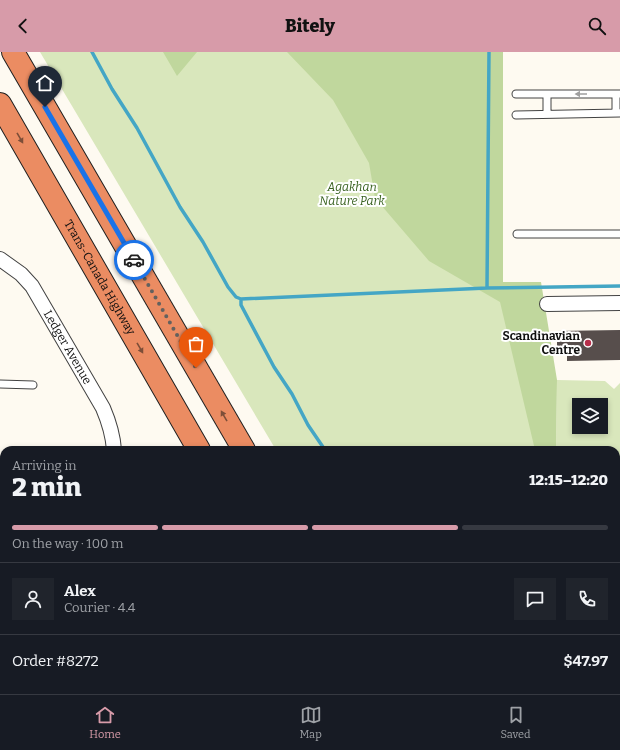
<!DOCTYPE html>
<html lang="en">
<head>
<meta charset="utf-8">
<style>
  :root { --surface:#171b24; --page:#20242c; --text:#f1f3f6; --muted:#9ea1a6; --line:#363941; --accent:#d79ba9 }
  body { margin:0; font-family:Bitter,serif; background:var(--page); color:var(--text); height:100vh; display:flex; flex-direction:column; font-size:15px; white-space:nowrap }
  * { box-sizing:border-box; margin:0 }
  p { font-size:13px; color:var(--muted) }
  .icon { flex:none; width:22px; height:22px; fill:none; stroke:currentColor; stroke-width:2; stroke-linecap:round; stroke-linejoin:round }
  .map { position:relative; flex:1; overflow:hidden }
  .side { position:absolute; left:0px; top:394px; width:620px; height:248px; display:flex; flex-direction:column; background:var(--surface); border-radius:12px 12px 0 0; box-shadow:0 2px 6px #0003 }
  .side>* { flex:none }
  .buttons { position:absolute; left:572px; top:346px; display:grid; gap:8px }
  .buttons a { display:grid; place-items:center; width:36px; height:36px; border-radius:0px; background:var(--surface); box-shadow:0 2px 6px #0003; font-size:20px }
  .pin { position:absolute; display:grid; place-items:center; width:34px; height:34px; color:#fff; margin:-41px -17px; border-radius:50% 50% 50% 0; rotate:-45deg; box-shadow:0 0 4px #0007 }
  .pin .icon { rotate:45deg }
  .courier { position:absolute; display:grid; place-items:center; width:40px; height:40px; margin:-20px; border:3px solid #1a73e8; border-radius:50%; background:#fff; color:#222; box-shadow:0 1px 5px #0007 }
  .overview em { font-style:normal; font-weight:800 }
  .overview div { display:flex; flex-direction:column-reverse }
  .overview { display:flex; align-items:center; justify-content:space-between; height:68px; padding:0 12px }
  h1 { font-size:26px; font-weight:800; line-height:30px }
  .bar { display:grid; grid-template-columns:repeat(4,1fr); gap:6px 4px; align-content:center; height:48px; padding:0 12px }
  .bar i { height:5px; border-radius:3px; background:var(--line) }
  .bar .current { background:var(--accent) }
  .bar p { grid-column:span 4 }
  .line { display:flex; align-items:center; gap:10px; padding:0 12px; border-top:1px solid var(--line) }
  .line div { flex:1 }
  .round { display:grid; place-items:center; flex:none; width:42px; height:42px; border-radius:0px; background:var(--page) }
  header { display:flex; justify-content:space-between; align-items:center; height:52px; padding:0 12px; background:var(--accent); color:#111; font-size:18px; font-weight:800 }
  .menu { display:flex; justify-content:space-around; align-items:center; height:56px; border-top:1px solid var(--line); background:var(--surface); font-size:11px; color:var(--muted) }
  .menu a { display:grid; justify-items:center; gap:2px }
  .menu .current { color:var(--accent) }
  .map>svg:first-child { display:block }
</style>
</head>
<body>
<header><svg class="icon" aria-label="back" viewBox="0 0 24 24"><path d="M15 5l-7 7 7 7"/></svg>Bitely<svg class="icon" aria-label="search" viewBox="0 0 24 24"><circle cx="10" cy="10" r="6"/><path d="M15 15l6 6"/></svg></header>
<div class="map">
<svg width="620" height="642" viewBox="0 0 620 642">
  <rect width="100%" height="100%" fill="#fefaf1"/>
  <path fill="#d9e7bc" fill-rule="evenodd" d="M40,0H495L494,242H538L539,398H276Z
    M557,328L605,329L614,337L620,331V519L616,518V398H556ZM579,353H601V375H579Z
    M616,608H620V642H420L418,638H616Z"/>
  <path fill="#c0d79d" d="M163,0H197L177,24Z
    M287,0H503V230H541L557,328L556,398H535L500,250L429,209L375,146L369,111L333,48Z
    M136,638H304L306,642H135Z"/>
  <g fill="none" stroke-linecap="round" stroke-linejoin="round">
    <path stroke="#44a6c5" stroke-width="3.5" d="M92,0L112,37L137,76L180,155L203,190L228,235L236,245L241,247L487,236L620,234
      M487,236L489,0
      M241,247V253L274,315L292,342L308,373L325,398
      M460,638L462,642"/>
  </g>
  <path fill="#574e4c" d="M620,278V308L567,309V302H557V279Z"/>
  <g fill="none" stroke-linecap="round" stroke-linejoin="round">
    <defs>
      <path id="lane" d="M516,42H620
        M547,42V62
        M616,42V61
        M516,63L620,61
        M517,182H620
        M0,332L33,333
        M0,474H4"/>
      <g id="street">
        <path id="s1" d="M0,207L21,222L32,234L103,356C109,370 113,383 114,398"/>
        <path d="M547,252L620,251"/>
        <path d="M116,638V642"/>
      </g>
      <g id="highway">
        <path d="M13,0L244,398"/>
        <path id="s2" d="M0,52L199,398"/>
        <path d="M330,638L332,642"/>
        <path d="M383,638L385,642"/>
      </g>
    </defs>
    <use href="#lane" stroke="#424242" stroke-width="9"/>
    <use href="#street" stroke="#424242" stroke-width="16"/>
    <use href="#highway" stroke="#202020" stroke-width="24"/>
    <use href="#lane" stroke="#fff" stroke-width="7"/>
    <use href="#street" stroke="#fff" stroke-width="14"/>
    <use href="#highway" stroke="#eb8c62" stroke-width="22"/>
  </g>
  <defs><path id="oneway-solid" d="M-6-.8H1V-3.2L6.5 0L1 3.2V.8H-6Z"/></defs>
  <use fill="#9f9f9f" href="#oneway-solid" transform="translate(581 42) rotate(-180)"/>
  <g fill="#7d4e38">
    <use href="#oneway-solid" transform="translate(20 86) rotate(60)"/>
    <use href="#oneway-solid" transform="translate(140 296) rotate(60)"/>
    <use href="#oneway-solid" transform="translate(224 364) rotate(-120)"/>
  </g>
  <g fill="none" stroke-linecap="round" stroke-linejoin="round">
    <path stroke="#63615e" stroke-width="4" stroke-dasharray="0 7.2" d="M134,208L196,316"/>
    <path stroke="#1a73e8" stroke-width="5" d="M45,55L134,208"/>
  </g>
  <circle fill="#b72f4a" stroke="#fff" stroke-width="1.5" cx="588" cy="291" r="4"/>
  <g text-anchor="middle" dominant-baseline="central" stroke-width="4" stroke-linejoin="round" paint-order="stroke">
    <g font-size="12" font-style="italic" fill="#3a6322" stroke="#fff">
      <text x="352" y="135">Agakhan<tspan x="352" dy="14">Nature Park</tspan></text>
    </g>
    <g font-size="12" fill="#0f0f0f" stroke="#fff">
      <text stroke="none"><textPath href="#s2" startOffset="200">Trans-Canada Highway</textPath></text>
      <text stroke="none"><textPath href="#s1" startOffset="113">Ledger Avenue</textPath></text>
    </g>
    <g font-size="12" font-weight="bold" fill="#0f0f0f" stroke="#fff" text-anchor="end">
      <text x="580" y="284">Scandinavian<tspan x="580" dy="14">Centre</tspan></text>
    </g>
  </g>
</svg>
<div class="buttons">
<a><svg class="icon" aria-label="layers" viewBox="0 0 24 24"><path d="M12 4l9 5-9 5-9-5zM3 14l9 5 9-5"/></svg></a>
</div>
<div class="pin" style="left:196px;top:316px;background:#ea580c"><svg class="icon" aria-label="bag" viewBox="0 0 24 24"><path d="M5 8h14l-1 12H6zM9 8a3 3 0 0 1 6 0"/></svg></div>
<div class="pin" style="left:45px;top:55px;background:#1f2937"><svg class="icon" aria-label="home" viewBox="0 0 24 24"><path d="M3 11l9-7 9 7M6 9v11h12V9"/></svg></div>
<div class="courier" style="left:134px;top:208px"><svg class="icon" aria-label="car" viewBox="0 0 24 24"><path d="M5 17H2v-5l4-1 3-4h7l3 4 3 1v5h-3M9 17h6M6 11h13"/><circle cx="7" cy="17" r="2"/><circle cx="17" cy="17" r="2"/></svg></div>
<section class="side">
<div class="overview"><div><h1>2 min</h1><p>Arriving in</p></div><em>12:15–12:20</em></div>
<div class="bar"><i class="current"></i><i class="current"></i><i class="current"></i><i></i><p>On the way · 100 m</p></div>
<div class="line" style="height:72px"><a class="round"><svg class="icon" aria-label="person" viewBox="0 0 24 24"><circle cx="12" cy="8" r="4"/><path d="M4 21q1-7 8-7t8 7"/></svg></a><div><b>Alex</b><p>Courier · 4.4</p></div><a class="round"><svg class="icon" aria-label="chat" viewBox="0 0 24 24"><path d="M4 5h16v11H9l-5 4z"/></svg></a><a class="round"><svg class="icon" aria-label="phone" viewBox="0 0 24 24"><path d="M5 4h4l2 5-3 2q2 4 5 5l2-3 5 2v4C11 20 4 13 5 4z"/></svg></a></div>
<div class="line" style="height:52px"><div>Order #8272</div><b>$47.97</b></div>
</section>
</div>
<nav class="menu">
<a class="current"><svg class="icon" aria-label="home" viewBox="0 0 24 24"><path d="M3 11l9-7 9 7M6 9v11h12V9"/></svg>Home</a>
<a><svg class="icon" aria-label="map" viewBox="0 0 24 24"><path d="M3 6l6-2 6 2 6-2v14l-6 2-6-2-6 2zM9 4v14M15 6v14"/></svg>Map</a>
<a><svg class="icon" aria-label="saved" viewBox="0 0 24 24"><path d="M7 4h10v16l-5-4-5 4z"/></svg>Saved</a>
</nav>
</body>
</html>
